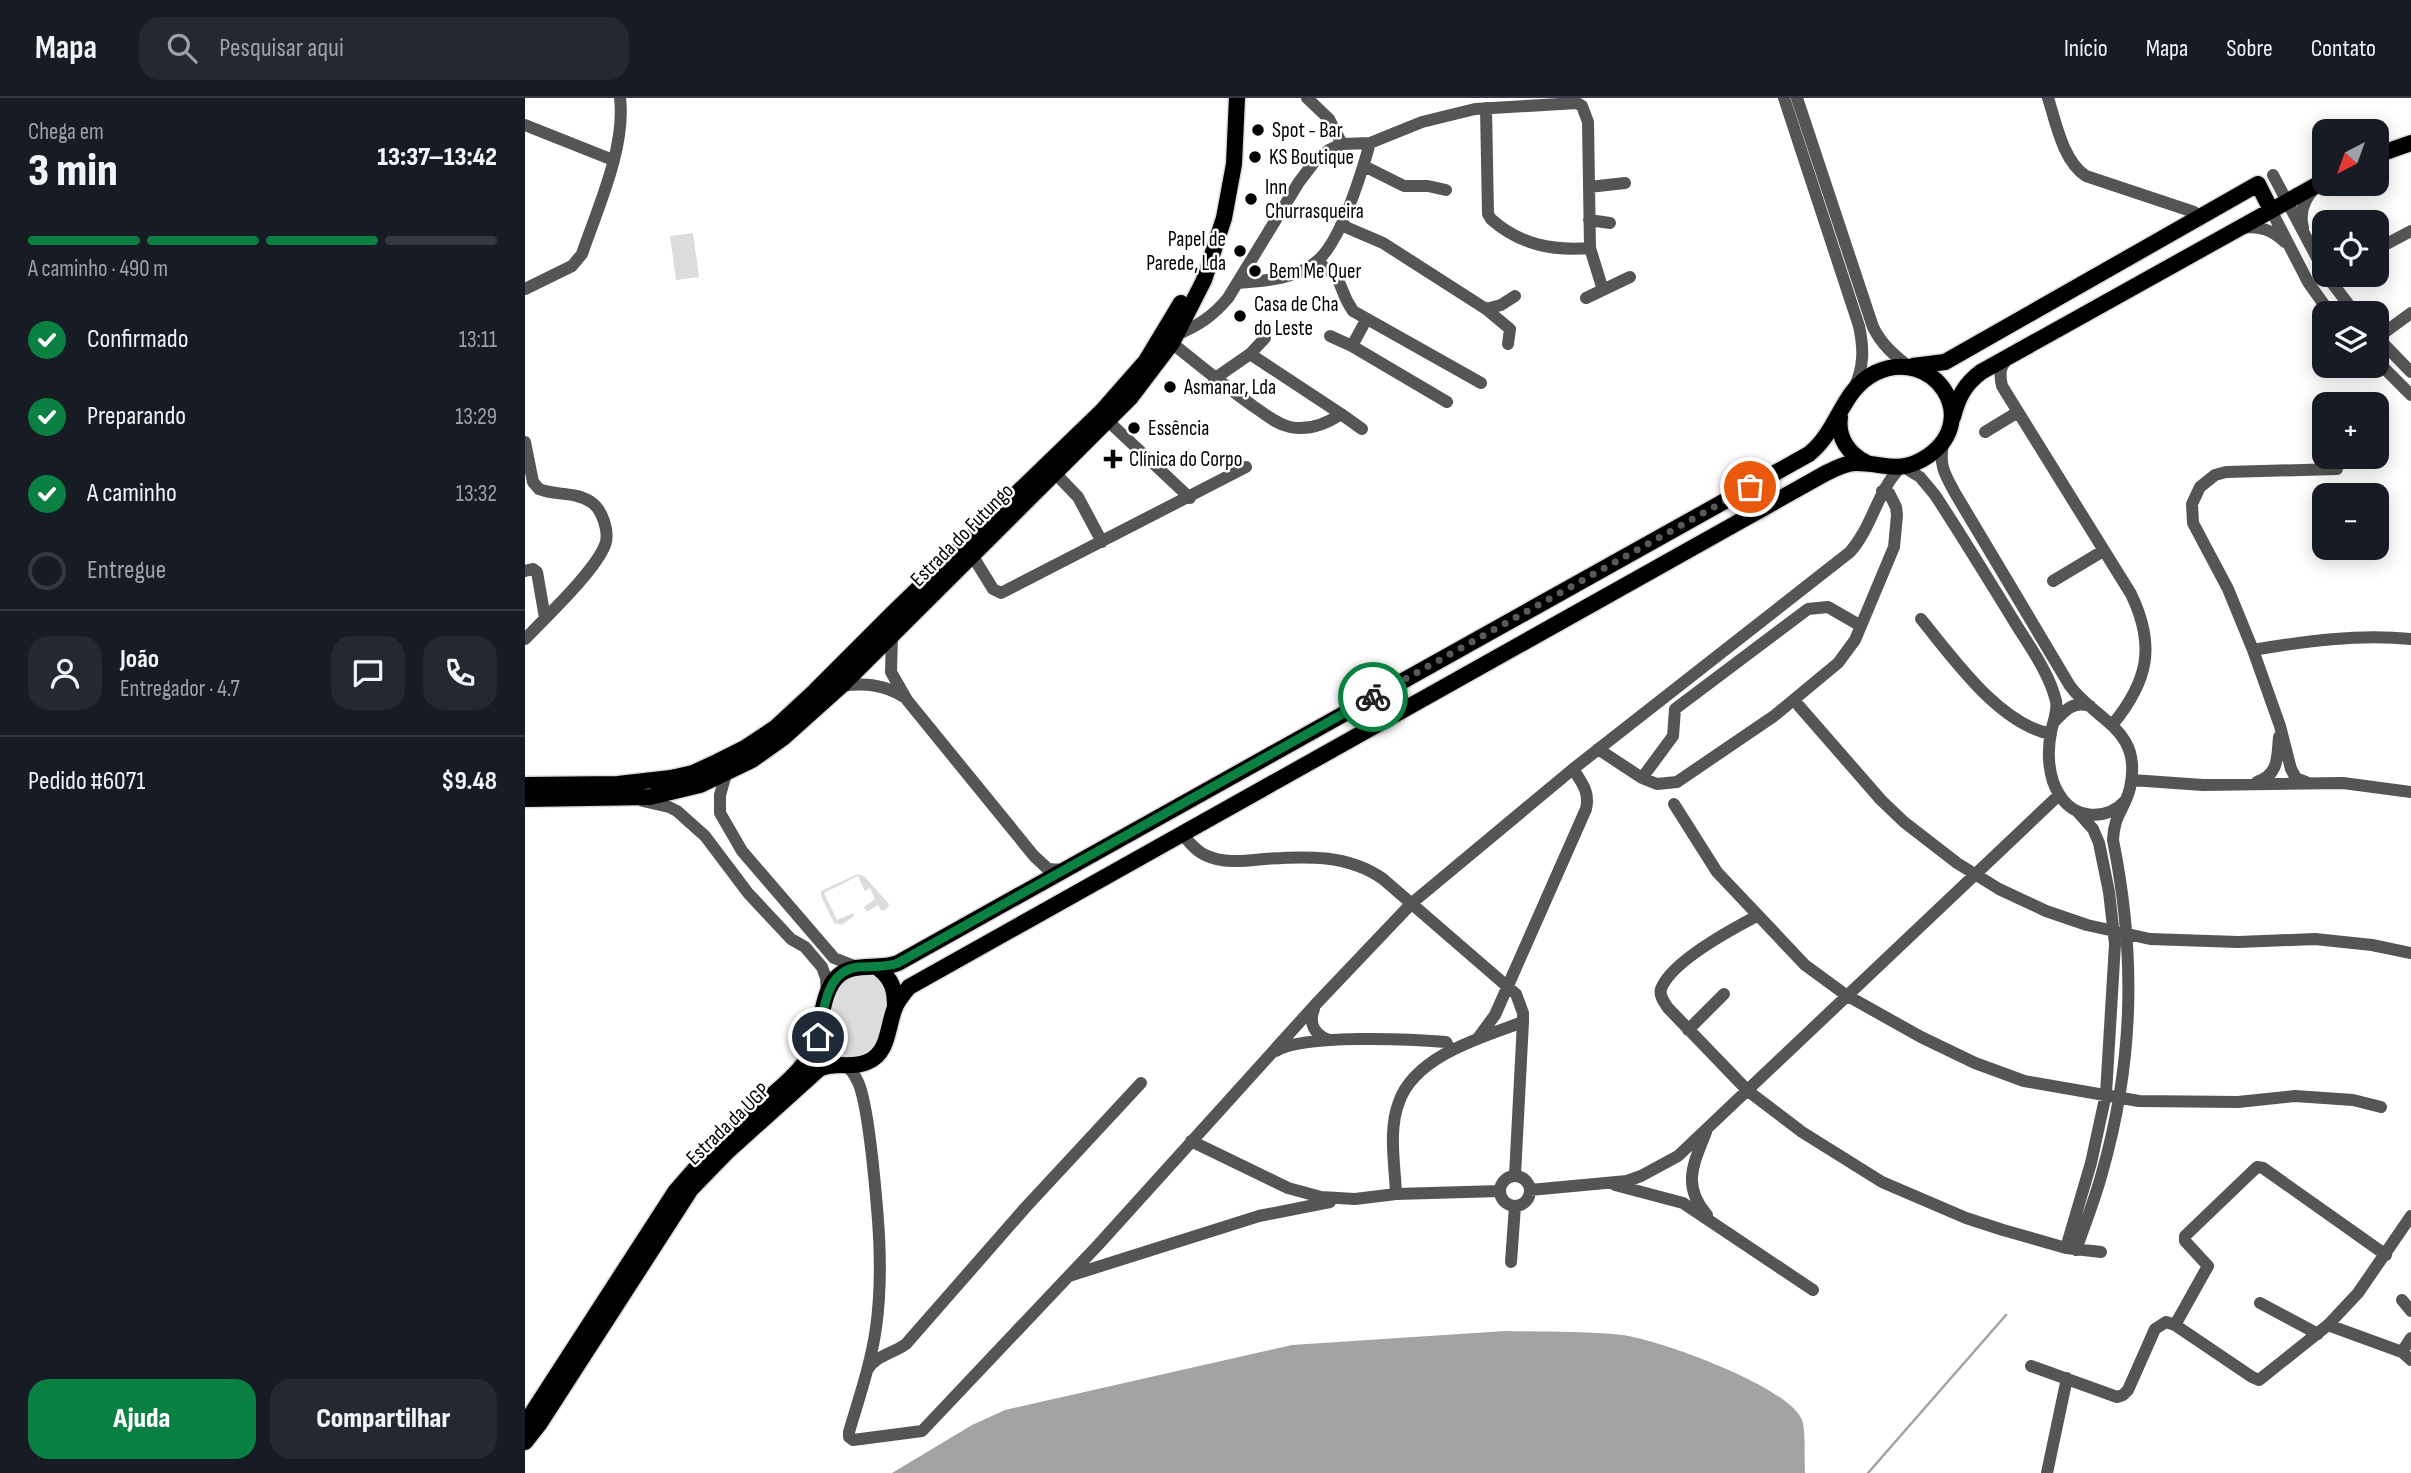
<!DOCTYPE html>
<html lang="pt">
<head>
<meta charset="utf-8">
<style>
  :root { --surface:#171b24; --page:#242831; --text:#f1f3f6; --muted:#9ea1a6; --line:#363941; --accent:#0b8043 }
  body { margin:0; font-family:"Sofia Sans Condensed",sans-serif; background:var(--page); color:var(--text); height:100vh; display:flex; flex-direction:column; font-size:26px; white-space:nowrap }
  * { box-sizing:border-box; margin:0 }
  p { font-size:23px; color:var(--muted) }
  .icon { flex:none; width:38px; height:38px; fill:none; stroke:currentColor; stroke-width:2; stroke-linecap:round; stroke-linejoin:round }
  .map { position:relative; flex:1; overflow:hidden }
  .details { display:flex; flex-direction:column; background:var(--surface); width:525px }
  .details>* { flex:none }
  .needle { width:46px; rotate:221deg }
  .buttons { position:absolute; left:1787px; top:21px; display:grid; gap:14px }
  .buttons a { display:grid; place-items:center; width:77px; height:77px; border-radius:14px; background:var(--surface); box-shadow:0 4px 18px #0003; font-size:35px }
  .pin { position:absolute; display:grid; place-items:center; width:60px; height:60px; color:#fff; margin:-30px; border:4px solid #fff; border-radius:50%; box-shadow:0 2px 7px #0007 }
  .courier { position:absolute; display:grid; place-items:center; width:70px; height:70px; margin:-35px; border:5px solid #0b8043; border-radius:50%; background:#fff; color:#222; box-shadow:0 2px 9px #0007 }
  .summary em { font-style:normal; font-weight:800 }
  .summary div { display:flex; flex-direction:column-reverse }
  .summary { display:flex; align-items:center; justify-content:space-between; height:119px; padding:0 28px }
  h1 { font-size:46px; font-weight:800; line-height:52px }
  .bar { display:grid; grid-template-columns:repeat(4,1fr); gap:10px 7px; align-content:center; height:84px; padding:0 28px }
  .bar i { height:9px; border-radius:5px; background:var(--line) }
  .bar .current { background:var(--accent) }
  .bar p { grid-column:span 4 }
  .line { display:flex; align-items:center; gap:18px; padding:0 28px; border-top:2px solid var(--line) }
  .line div { flex:1 }
  .round { display:grid; place-items:center; flex:none; width:74px; height:74px; border-radius:21px; background:var(--page) }
  ol { padding:0 28px; list-style:none }
  li { display:flex; align-items:center; gap:21px; height:77px }
  li p { margin-inline-start:auto }
  li .icon { padding:7px; border-radius:50%; background:var(--accent); color:#fff; stroke-width:4 }
  li:last-child { color:var(--muted) }
  li i { width:38px; height:38px; border:4px solid var(--line); border-radius:50% }
  .cta { display:flex; gap:14px; margin-top:auto; padding:14px 28px }
  .cta a { flex:1; height:80px; border-radius:21px; background:var(--accent); color:#fff; font-size:28px; font-weight:800; line-height:80px; text-align:center }
  .cta a+a { background:var(--page); color:var(--text) }
  header { display:flex; align-items:center; gap:42px; box-sizing:border-box; height:98px; padding:0 35px; background:var(--surface); border-bottom:2px solid var(--line) }
  header strong { font-size:33px }
  nav { display:flex; gap:38px; margin-inline-start:auto; font-size:24px }
  .search { width:490px; height:63px; background:var(--page); display:flex; align-items:center; gap:18px; box-sizing:border-box; padding:0 24px; border-radius:21px; color:var(--muted); font-size:26px }
  main { display:flex; flex:1; min-height:0 }
  .map>svg:first-child { display:block }
</style>
</head>
<body>
<header>
<strong>Mapa</strong>
<div class="search"><svg class="icon" aria-label="search" viewBox="0 0 24 24"><circle cx="10" cy="10" r="6"/><path d="M15 15l6 6"/></svg>Pesquisar aqui</div>
<nav><a>Início</a><a>Mapa</a><a>Sobre</a><a>Contato</a></nav>
</header>
<main>
<section class="details">
<div class="summary"><div><h1>3 min</h1><p>Chega em</p></div><em>13:37–13:42</em></div>
<div class="bar"><i class="current"></i><i class="current"></i><i class="current"></i><i></i><p>A caminho · 490 m</p></div>
<ol>
<li><svg class="icon" aria-label="check" viewBox="0 0 24 24"><path d="M5 12l5 5 9-10"/></svg>Confirmado<p>13:11</p></li>
<li><svg class="icon" aria-label="check" viewBox="0 0 24 24"><path d="M5 12l5 5 9-10"/></svg>Preparando<p>13:29</p></li>
<li><svg class="icon" aria-label="check" viewBox="0 0 24 24"><path d="M5 12l5 5 9-10"/></svg>A caminho<p>13:32</p></li>
<li><i></i>Entregue</li>
</ol>
<div class="line" style="height:126px"><a class="round"><svg class="icon" aria-label="person" viewBox="0 0 24 24"><circle cx="12" cy="8" r="4"/><path d="M4 21q1-7 8-7t8 7"/></svg></a><div><b>João</b><p>Entregador · 4.7</p></div><a class="round"><svg class="icon" aria-label="chat" viewBox="0 0 24 24"><path d="M4 5h16v11H9l-5 4z"/></svg></a><a class="round"><svg class="icon" aria-label="phone" viewBox="0 0 24 24"><path d="M5 4h4l2 5-3 2q2 4 5 5l2-3 5 2v4C11 20 4 13 5 4z"/></svg></a></div>
<div class="line" style="height:91px"><div>Pedido #6071</div><b>$9.48</b></div>
<div class="cta"><a>Ajuda</a><a>Compartilhar</a></div>
</section>
<div class="map">
<svg width="1886" height="1375" viewBox="0 0 1886 1375">
  <rect width="100%" height="100%" fill="#fff"/>
  <path fill="#dcdcdc" d="M168,135L174,179L151,182L145,138Z
    M333,776L340,779L364,806C363,810 361,812 357,813L353,807L342,814L339,809L350,801L345,790L340,793L333,778L299,795L312,822L328,815L329,818L317,827L309,825L296,798V793Z
    M340,873C347,876 354,879 358,885C368,902 361,944 345,955C329,966 305,954 303,936C302,927 304,917 306,909C311,882 317,883 340,873Z"/>
  <path fill="#a3a3a3" d="M980,1233C1019,1234 1059,1233 1097,1237C1133,1241 1265,1289 1277,1322C1281,1331 1279,1362 1280,1375H367L447,1327L480,1312L767,1247Z"/>
  <g fill="none" stroke-linecap="round" stroke-linejoin="round">
    <path stroke="#a3a3a3" stroke-width="2.5" d="M1343,1375L1481,1217"/>
    <defs>
      <path id="major" d="M1852,57L1886,45
        M1388,268L1420,264L1733,86L1746,112
        M1315,319C1312,339 1323,356 1342,365
        M1428,319C1433,299 1440,286 1456,274L1799,83
        M0,687L93,686L146,680L168,675L192,664L220,650L250,630L290,593L369,514L577,313L621,263L656,205
        M0,701L125,699L175,687L227,662L258,640L316,588L606,299L647,245L679,182L699,120L709,66L712,0
        M353,870C367,881 370,891 370,909
        M0,1326L150,1094C176,1063 204,1035 233,1009C249,995 268,981 280,964C299,939 293,898 312,879C328,863 353,873 373,865L1284,356C1314,332 1316,292 1350,275C1408,247 1458,320 1403,358C1375,377 1360,365 1331,365C1321,365 1311,370 1301,375L384,889C379,895 375,900 371,907C362,926 365,955 342,964C327,971 311,963 294,971L203,1053L166,1091L15,1325L0,1344"/>
    </defs>
    <use href="#major" stroke="#dbdbdb" stroke-width="19"/>
    <path stroke="#555" stroke-width="12" d="M782,0L804,21L817,46
      M1259,0L1334,228C1339,251 1339,269 1329,290
      M1272,0L1348,229C1357,247 1368,256 1383,268
      M1523,0C1531,25 1538,63 1561,78L1669,114
      M961,10L963,116L966,121C995,147 1028,153 1065,150
      M0,27L88,62
      M839,68L879,88H903L921,92
      M1748,77L1799,173
      M1064,89L1100,85
      M1746,112L1783,184L1805,215
      M1064,122L1085,125
      M816,127L858,145L961,211L976,207L990,198
      M1716,130C1734,127 1747,132 1760,144
      M1778,130C1774,114 1779,101 1790,90
      M1852,151L1886,133
      M791,164C823,182 810,187 828,213L956,285
      M1801,177L1830,215
      M713,185C739,183 771,181 791,164C816,144 836,77 845,45
      M0,191L47,168L57,156C73,109 101,49 95,0
      M1061,200L1105,179
      M961,211L985,231L983,246
      M841,222L827,248L922,304
      M651,237C673,228 688,218 703,200L774,84L790,63L804,52L817,46L845,45L897,24L950,11L1052,5L1057,8L1063,24L1065,150L1078,192
      M805,238L827,248
      M1852,239L1886,274
      M1852,240L1886,215
      M647,245C674,267 700,288 728,308C740,316 751,326 765,329C784,333 801,326 816,316L725,256
      M1484,259C1475,268 1474,275 1477,288L1606,496C1631,548 1623,583 1588,626
      M1852,263L1886,297
      M689,281L725,256L740,240
      M816,316L837,331
      M583,323L665,400
      M1460,334L1493,314
      M0,344L8,384L14,391C30,398 50,393 66,404C77,411 85,434 80,447C70,473 21,519 0,541
      M1418,345C1414,367 1419,375 1430,395L1545,588C1572,624 1618,631 1605,690C1600,711 1589,716 1588,742C1611,856 1609,963 1577,1075C1570,1101 1560,1126 1551,1152
      M530,375L553,399L577,444
      M447,457L468,491L476,495L721,369
      M0,473L8,471L12,474L20,520
      M1528,483L1578,453
      M1396,521C1429,561 1474,626 1526,636
      M367,537L366,574L382,602L509,758L523,771L538,772
      M1728,552C1780,543 1833,536 1886,541
      M316,588C339,585 359,586 379,599
      M1274,608L1356,702L1379,724L1432,765L1474,791L1521,813L1562,827L1625,841L1713,844L1790,841L1847,847L1886,855
      M1530,623C1541,611 1549,603 1565,608
      M1073,651L1117,680L1132,686L1152,684L1249,618L1313,565L1330,542L1369,449L1372,417L1371,409L1364,395L1357,393
      M201,676L195,697V715L217,753L309,860L332,869
      M1117,680L1148,638L1150,611L1283,511L1303,509L1336,528
      M1607,682L1678,687L1818,685L1886,694
      M1732,684C1754,676 1752,660 1754,639
      M1781,684L1771,680L1766,671L1755,628L1728,552L1703,491L1668,425L1667,406L1675,389L1690,377L1701,374L1812,371
      M118,703L144,709L152,713L180,738L223,795L266,841L280,849L297,869L301,880L302,894
      M1149,706L1192,774L1280,867L1321,897L1396,939L1450,965L1499,983L1614,1003L1713,1004L1770,998L1828,1002L1856,1009
      M657,736C664,744 671,753 680,757C699,766 719,763 739,761C780,758 823,756 858,781L991,896L998,915V924L990,1077
      M1232,818C1207,831 1146,864 1136,891C1134,898 1139,904 1143,910L1223,993L1277,1034L1357,1084L1441,1120L1478,1132L1541,1150L1576,1154
      M789,911C783,926 790,937 804,942
      M1163,932L1199,896
      M953,940L970,917L1061,711C1065,694 1057,685 1048,671
      M751,953C778,936 886,941 921,944L926,953
      M321,966C327,973 332,980 335,989C342,1011 344,1035 347,1058C353,1114 359,1173 351,1230C346,1265 334,1300 324,1334V1339L328,1342L397,1333L574,1146L790,907L887,805L1048,671L1325,454C1348,428 1352,392 1377,368L1395,379L1410,397C1437,438 1463,481 1489,523C1504,548 1524,574 1531,603C1533,613 1528,624 1526,634C1522,654 1523,679 1534,696C1549,722 1582,723 1601,702
      M1181,1034C1169,1065 1156,1087 1182,1117
      M666,1043L763,1090L796,1099L830,1101L871,1096L975,1093
      M975 1093a15 15 0 1 1 30 0a15 15 0 1 1-30 0Z
      M1090,1087L1158,1105L1288,1192
      M1005,1092L1102,1083L1116,1078L1153,1058L1534,697
      M871,1096C870,1067 863,1032 874,1004C890,958 957,939 998,924
      M1541,1150L1566,1065L1581,996L1590,846L1584,794L1574,745L1568,731L1552,713
      M986,1164L990,1108
      M544,1178L734,1118L805,1104
      M1877,1202L1886,1213
      M1735,1205L1793,1236
      M1650,1227L1683,1168L1660,1143V1138L1732,1069L1738,1070L1861,1157
      M1803,1227L1877,1254L1886,1262
      M1877,1254L1886,1240
      M1506,1268L1592,1299L1598,1297L1603,1292L1630,1231L1641,1224L1650,1227L1727,1279L1734,1282L1803,1227L1833,1195L1886,1118
      M343,1271C350,1258 369,1255 381,1246L500,1110L616,985
      M1522,1375L1542,1280"/>
    <use href="#major" stroke="#000" stroke-width="16"/>
  </g>
  <g fill="none" stroke-linecap="round" stroke-linejoin="round">
    <path stroke="#595959" stroke-width="7" stroke-dasharray="0 12.6" d="M848,599L1225,389"/>
    <path stroke="#0b8043" stroke-width="9" d="M293,939C299,913 300,872 334,869C348,868 359,870 373,865L848,599"/>
  </g>
  <g fill="#000" stroke="#fff" stroke-width="2.5">
    <circle cx="733" cy="32" r="7"/>
    <circle cx="730" cy="59" r="7"/>
    <circle cx="726" cy="101" r="7"/>
    <circle cx="715" cy="153" r="7"/>
    <circle cx="730" cy="173" r="7"/>
    <circle cx="715" cy="218" r="7"/>
    <circle cx="645" cy="289" r="7"/>
    <circle cx="609" cy="330" r="7"/>
    <path d="M584.5 350.5h7v7h7v7h-7v7h-7v-7h-7v-7h7z"/>
  </g>
  <g text-anchor="middle" dominant-baseline="central" stroke-width="5" stroke-linejoin="round" paint-order="stroke">
    <g font-size="21" fill="#000" stroke="#fff" text-anchor="start">
      <text x="747" y="32">Spot - Bar</text>
      <text x="744" y="59">KS Boutique</text>
      <text x="740" y="89">Inn<tspan x="740" dy="24">Churrasqueira</tspan></text>
      <text x="701" y="141" text-anchor="end">Papel de<tspan x="701" dy="24">Parede, Lda</tspan></text>
      <text x="744" y="173">Bem Me Quer</text>
      <text x="729" y="206">Casa de Cha<tspan x="729" dy="24">do Leste</tspan></text>
      <text x="659" y="289">Asmanar, Lda</text>
      <text x="623" y="330">Essência</text>
      <text x="604" y="361">Clínica do Corpo</text>
    </g>
    <g font-size="21" fill="#000" stroke="#fff">
      <text transform="translate(437 437) rotate(-45)">Estrada do Futungo</text>
      <text transform="translate(203 1026) rotate(-44)">Estrada da UGP</text>
    </g>
  </g>
</svg>
<div class="buttons">
<a><svg class="needle" viewBox="-14 -14 28 28"><path d="M0-13l5 13h-10z" fill="#e53935"/><path d="M0 13l5-13h-10z" fill="#9ea1a6"/></svg></a>
<a><svg class="icon" aria-label="locate" viewBox="0 0 24 24"><circle cx="12" cy="12" r="6"/><path d="M12 2v4M12 18v4M2 12h4M18 12h4"/></svg></a>
<a><svg class="icon" aria-label="layers" viewBox="0 0 24 24"><path d="M12 4l9 5-9 5-9-5zM3 14l9 5 9-5"/></svg></a>
<a>+</a>
<a>−</a>
</div>
<div class="pin" style="left:1225px;top:389px;background:#ea580c"><svg class="icon" aria-label="bag" viewBox="0 0 24 24"><path d="M5 8h14l-1 12H6zM9 8a3 3 0 0 1 6 0"/></svg></div>
<div class="pin" style="left:293px;top:939px;background:#1f2937"><svg class="icon" aria-label="home" viewBox="0 0 24 24"><path d="M3 11l9-7 9 7M6 9v11h12V9"/></svg></div>
<div class="courier" style="left:848px;top:599px"><svg class="icon" aria-label="bike" viewBox="0 0 24 24"><circle cx="6" cy="16" r="4"/><circle cx="18" cy="16" r="4"/><path d="M6 16l4-8h5l3 8M10 8l3 8H6M13 5h3"/></svg></div>
</div>
</main>
</body>
</html>
